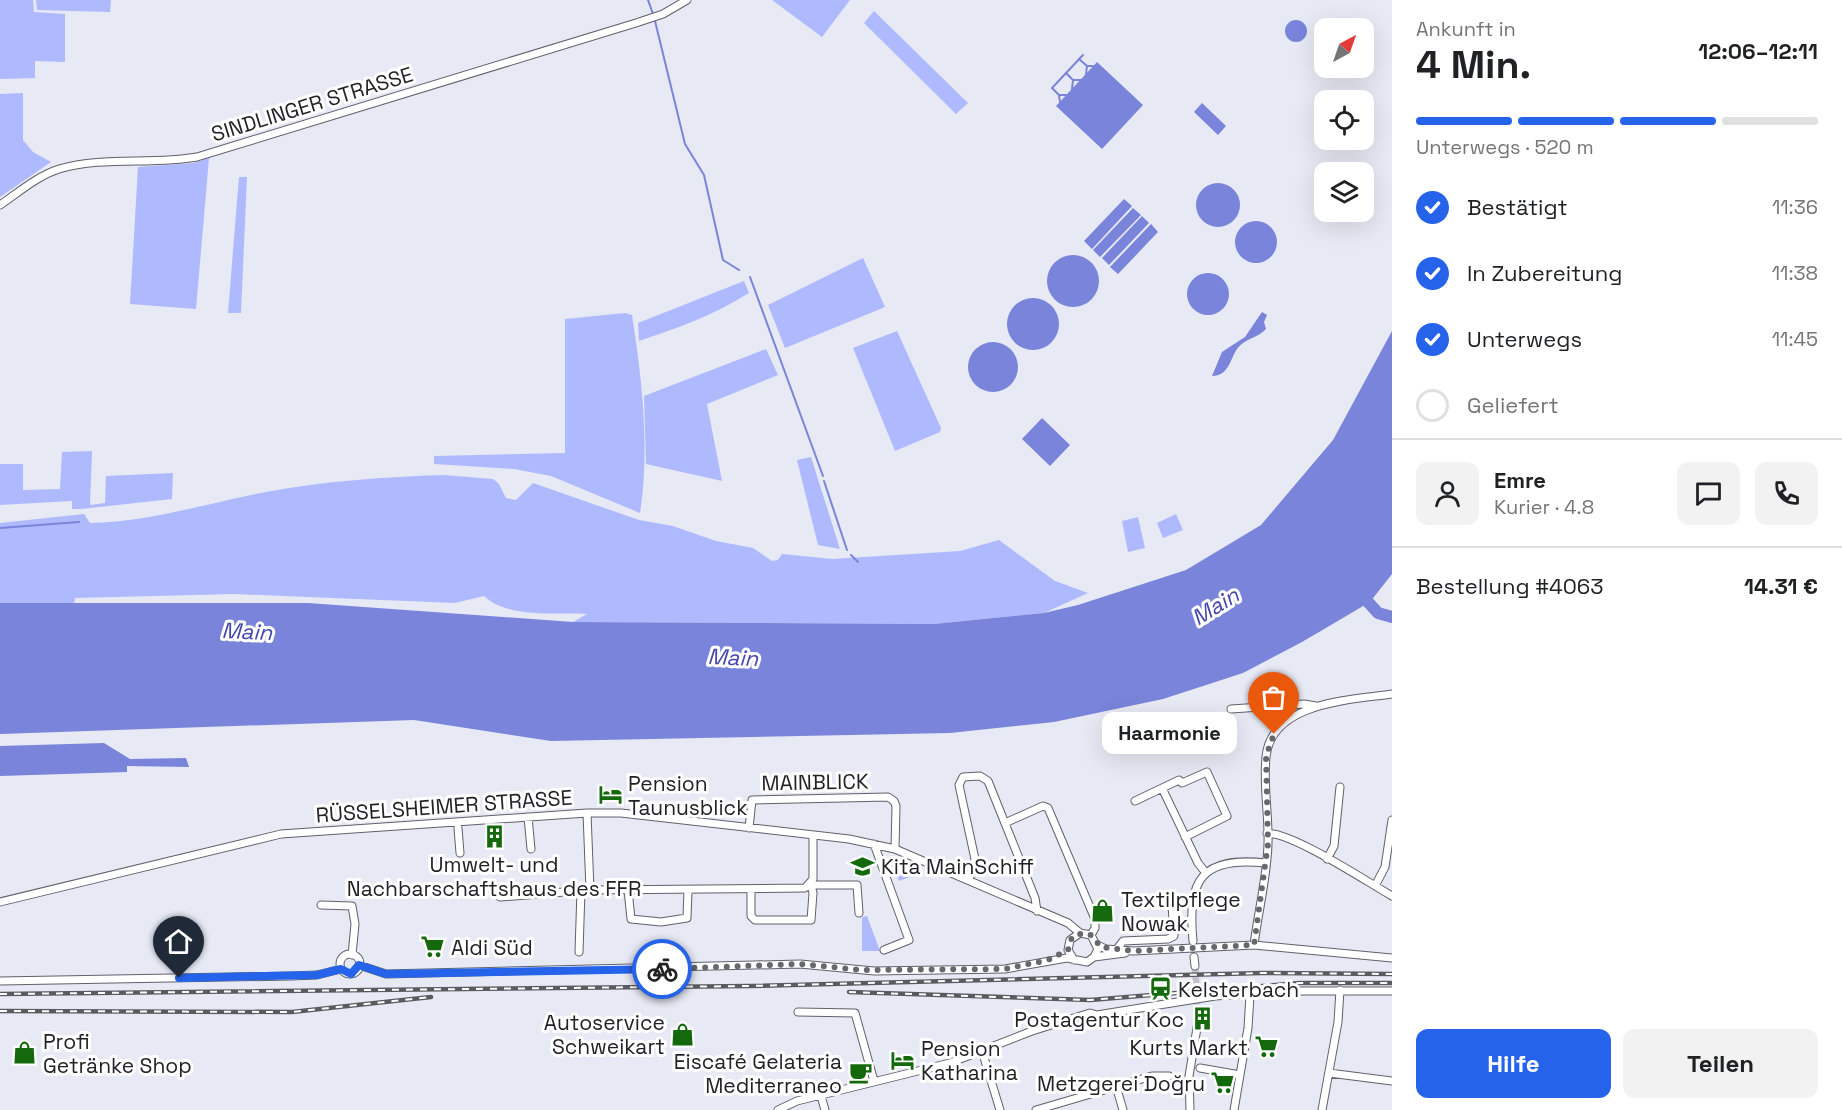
<!DOCTYPE html>
<html lang="de">
<head>
<meta charset="utf-8">
<style>
  :root { --surface:#fff; --page:#f2f2f2; --text:#202124; --muted:#757577; --line:#e0e0e0; --accent:#2563eb }
  body { margin:0; font-family:"Space Grotesk",sans-serif; background:var(--page); color:var(--text); height:100vh; display:flex; flex-direction:column; font-size:22px; white-space:nowrap }
  * { box-sizing:border-box; margin:0 }
  p { font-size:20px; color:var(--muted) }
  .icon { flex:none; width:33px; height:33px; fill:none; stroke:currentColor; stroke-width:2; stroke-linecap:round; stroke-linejoin:round }
  .map { position:relative; flex:1; overflow:hidden }
  .details { display:flex; flex-direction:column; background:var(--surface); width:450px }
  .details>* { flex:none }
  .needle { width:39px; rotate:40deg }
  .tools { position:absolute; left:1314px; top:18px; display:grid; gap:12px }
  .tools a { display:grid; place-items:center; width:60px; height:60px; border-radius:12px; background:var(--surface); box-shadow:0 6px 24px #0002; font-size:30px }
  .pin { position:absolute; display:grid; place-items:center; width:51px; height:51px; color:#fff; margin:-62px -26px; border-radius:50% 50% 50% 0; rotate:-45deg; box-shadow:0 0 6px #0007 }
  .pin .icon { rotate:45deg }
  .courier { position:absolute; display:grid; place-items:center; width:60px; height:60px; margin:-30px; border:4px solid #2563eb; border-radius:50%; background:#fff; color:#222; box-shadow:0 2px 8px #0007 }
  .bubble { position:absolute; height:42px; border-radius:12px; background:var(--surface); box-shadow:0 6px 24px #0002; font-size:20px; font-weight:700; line-height:42px; text-align:center }
  .overview em { font-style:normal; font-weight:700 }
  .overview div { display:flex; flex-direction:column-reverse }
  .overview { display:flex; align-items:center; justify-content:space-between; height:102px; padding:0 24px }
  h1 { font-size:39px; font-weight:700; line-height:45px }
  .bar { display:grid; grid-template-columns:repeat(4,1fr); gap:9px 6px; align-content:center; height:72px; padding:0 24px }
  .bar i { height:8px; border-radius:4px; background:var(--line) }
  .bar .active { background:var(--accent) }
  .bar p { grid-column:span 4 }
  .line { display:flex; align-items:center; gap:15px; padding:0 24px; border-top:2px solid var(--line) }
  .line div { flex:1 }
  .round { display:grid; place-items:center; flex:none; width:63px; height:63px; border-radius:12px; background:var(--page) }
  ol { padding:0 24px; list-style:none }
  li { display:flex; align-items:center; gap:18px; height:66px }
  li p { margin-inline-start:auto }
  li .icon { padding:6px; border-radius:50%; background:var(--accent); color:#fff; stroke-width:4 }
  li:last-child { color:var(--muted) }
  li i { width:33px; height:33px; border:3px solid var(--line); border-radius:50% }
  .primary-button { display:flex; gap:12px; margin-top:auto; padding:12px 24px }
  .primary-button a { flex:1; height:69px; border-radius:12px; background:var(--accent); color:#fff; font-size:24px; font-weight:700; line-height:69px; text-align:center }
  .primary-button a+a { background:var(--page); color:var(--text) }
  main { display:flex; flex:1; min-height:0 }
  .map>svg:first-child { display:block }
</style>
</head>
<body>
<main>
<div class="map">
<svg width="1392" height="1110" viewBox="0 0 1392 1110">
  <rect width="100%" height="100%" fill="#e7e9f4"/>
  <path fill="#afbafe" d="M0,0H33L34,12L65,14V62L35,61V78L0,79Z
    M36,0H111L110,12L37,10Z
    M772,0H850L822,37Z
    M874,11L968,103L956,114L864,23Z
    M23,93V140L33,152L51,162L0,197V94Z
    M209,158L196,309L130,304L138,167L193,163Z
    M239,177H247L241,313H228Z
    M863,258L885,307L785,348L768,305Z
    M744,281L749,293C714,315 678,328 639,341L638,323Z
    M625,313L632,315C642,379 650,449 640,513L551,476L514,469L434,464V456L565,453V319Z
    M897,331L941,428L940,432L895,451L853,348Z
    M766,349L778,375L707,404L722,481L646,464L644,396Z
    M92,451L90,505L105,503L106,476L173,473L172,499L81,509H72V501L0,505V464H23V490L60,489L62,452Z
    M811,457L840,549L818,545L797,460Z
    M444,475L493,479L499,484L506,498L516,500L533,483L639,520L673,526L716,541L753,548L772,561L778,560L782,554L832,559L960,551L999,540L1055,581L1088,593L1044,613L934,624L573,622L587,614C555,612 509,619 484,596L455,603L234,594L75,598L74,604L0,603V523L84,514L90,523C150,522 207,503 266,492C324,481 384,477 444,475Z
    M1176,514L1183,530L1163,538L1157,523Z
    M1138,517L1145,548L1128,552L1122,521Z
    M903,859L910,862L915,875L899,881L892,864Z
    M867,916L880,951H862V917Z"/>
  <path fill="#7984da" d="M1285 31a11 11 0 1 1 22 0a11 11 0 1 1-22 0Z
    M1097,62L1143,105L1102,149L1056,106Z
    M1202,103L1226,126L1218,135L1194,112Z
    M1196 205a22 22 0 1 1 44 0a22 22 0 1 1-44 0Z
    M1124,199L1132,206L1092,249L1084,241Z
    M1133,208L1141,215L1100,257L1093,250Z
    M1142,216L1149,223L1109,265L1102,258Z
    M1235 242a21 21 0 1 1 42 0a21 21 0 1 1-42 0Z
    M1151,224L1158,232L1118,274L1110,267Z
    M1047 281a26 26 0 1 1 52 0a26 26 0 1 1-52 0Z
    M1187 294a21 21 0 1 1 42 0a21 21 0 1 1-42 0Z
    M1007 324a26 26 0 1 1 52 0a26 26 0 1 1-52 0Z
    M1262,312L1267,315L1264,322L1266,329C1258,338 1245,338 1237,349C1230,359 1229,376 1212,376L1222,352L1245,337Z
    M1392,331V574L1370,602L1302,642L1243,673L1163,699L1054,722L950,733L551,741L414,720L0,734V603H308L573,622L934,624L1044,613L1078,605L1186,570L1261,525L1333,440Z
    M968 367a25 25 0 1 1 50 0a25 25 0 1 1-50 0Z
    M1042,418L1070,445L1050,466L1022,439Z
    M104,743L130,759L186,758L189,767L127,766V772L0,776V746Z"/>
  <g fill="none" stroke-linecap="round" stroke-linejoin="round">
    <path stroke="#7984da" stroke-width="2" d="M648,0L653,14
      M655,21L685,144L704,175L723,260L739,270
      M1079,59L1087,66H1093
      M1066,73L1073,80H1081
      M1086,74L1087,66
      M1072,89L1073,80
      M1059,95L1060,102
      M1066,95H1059L1052,88L1083,55
      M750,277L823,476
      M824,481L847,550
      M0,528L79,522
      M851,555L858,562"/>
    <path stroke="#7984da" stroke-width="12" d="M1358,591L1378,613L1392,617"/>
    <path stroke="#c0c1cb" stroke-width="7" stroke-dasharray="7 3.5" stroke-linecap="butt" d="M1195,966L1198,1022"/>
    <defs>
      <path id="minor" d="M0,205C18,193 37,176 59,169C103,156 152,165 197,157L636,23L663,14L687,0
        M1231,709L1304,704L1316,706
        M1162,788L1198,863L1206,873
        M1135,801L1179,780L1182,783L1207,772L1227,816L1185,837
        M587,813L590,890L805,888L813,879V835
        M528,817L531,849
        M1005,823L1043,806L1048,808L1095,919V928L1091,935
        M458,828L460,853
        M749,828L752,800L888,797L894,801L896,806L895,849
        M1267,833C1295,834 1364,880 1392,896
        M874,844L909,940L884,950
        M1327,859L1334,846L1340,787
        M969,880L975,859L959,785L963,777L980,776L988,781L1035,898L1037,911
        M1375,886L1385,867L1392,820
        M751,889V916L755,920H811L813,893L811,885H857L859,913
        M628,890L631,919L661,922L687,918L688,890
        M500,897L590,890
        M0,902L281,834L587,813H621L849,839L895,849L1068,923L1080,933
        M321,905L352,906L355,924L352,955
        M1193,941C1187,880 1201,856 1266,863
        M1097,945L1106,949L1133,951L1254,945L1392,958
        M1254,945C1258,912 1267,878 1268,844C1269,815 1263,786 1266,757C1271,702 1351,700 1392,694
        M1117,949L1123,941L1168,939L1174,936L1172,905
        M579,952L581,890
        M340 964a10 10 0 1 1 20 0a10 10 0 1 1-20 0Z
        M1094,957L1125,953
        M1194,957L1195,966
        M359,965L386,974L800,964L874,971L1005,969L1067,958L1087,962L1094,957L1098,949L1091,935L1080,933L1070,940L1068,950L1074,960
        M0,981L291,976L317,975L341,969
        M798,1012L855,1013L874,1081
        M982,1051L1000,1110
        M1200,1068L1240,1075
        M1329,1073L1392,1081
        M1116,1086L1123,1110
        M821,1096L825,1110
        M778,1110L797,1101L950,1063L1032,1031L1090,1013L1097,1015L1215,996L1293,991H1392
        M1036,1110L1152,1076H1169
        M1190,1110L1189,1076L1198,1022
        M1234,1110L1248,1028L1250,995
        M1322,1110L1338,1022L1340,990"/>
    </defs>
    <use href="#minor" stroke="#5f616b" stroke-width="9"/>
    <use href="#minor" stroke="#fff" stroke-width="7"/>
    <defs>
      <path id="rail" d="M849,992L1090,1000L1300,983H1392
        M0,994L750,986L1262,973L1392,974
        M0,1011L292,1012L431,997"/>
    </defs>
    <use href="#rail" stroke="#5a5b61" stroke-width="4.5"/>
    <use href="#rail" stroke="#fff" stroke-width="2" stroke-dasharray="7" stroke-linecap="butt"/>
  </g>
  <g fill="none" stroke-linecap="round" stroke-linejoin="round">
    <path stroke="#67686e" stroke-width="6" stroke-dasharray="0 10.8" d="M662,969L800,964L862,970L1005,969L1048,960L1068,950L1072,937L1083,933L1091,935L1101,947L1133,951L1254,945L1268,844L1266,756L1274,734"/>
    <path stroke="#2563eb" stroke-width="8" d="M179,978L317,975L341,969L351,974L359,965L386,974L662,969"/>
  </g>
  <defs>
    <symbol id="hotel-bare" viewBox="-9 -9 18 18"><path d="M-6-4.5h1.5V1H6V5H4.5V3h-9V5H-6ZM-4 0a1.8 1.8 0 1 1 3.6 0ZM.5 0V-2.5h3Q6-2.5 6 0Z" fill="#15690d" stroke="#fff" stroke-width="2.5" paint-order="stroke"/></symbol>
    <symbol id="building-bare" viewBox="-9 -9 18 18"><path d="M-4-6H4V6H1V3H-1V6H-4ZM-2.5-4.3h1.7v1.8h-1.7ZM.8-4.3h1.7v1.8H.8ZM-2.5-1h1.7V.8h-1.7ZM.8-1h1.7V.8H.8Z" fill="#15690d" stroke="#fff" stroke-width="2.5" paint-order="stroke"/></symbol>
    <symbol id="school-bare" viewBox="-9 -9 18 18"><path d="M0-5L7-2L0 1L-7-2ZM-4 1L0 2.5L4 1V4Q0 6-4 4Z" fill="#15690d" stroke="#fff" stroke-width="2.5" paint-order="stroke"/></symbol>
    <symbol id="shop-bare" viewBox="-9 -9 18 18"><path d="M-5-2.5h2.3a2.7 3.5 0 0 1 5.4 0H5L5.5 6h-11ZM-1.5-2.5h3a1.5 2.3 0 0 0-3 0Z" fill="#15690d" stroke="#fff" stroke-width="2.5" paint-order="stroke"/></symbol>
    <symbol id="supermarket-bare" viewBox="-9 -9 18 18"><path d="M-6-5.5h2.5l.6 2H6L4.5 2H-2.5L-4.4-4H-6ZM-1.5 3.2a1.3 1.3 0 1 0 .1 0ZM3 3.2a1.3 1.3 0 1 0 .1 0Z" fill="#15690d" stroke="#fff" stroke-width="2.5" paint-order="stroke"/></symbol>
    <symbol id="station-bare" viewBox="-9 -9 18 18"><path d="M-3-6H3Q5-6 5-4V2Q5 4 3 4L4.5 6H3L1.5 4h-3L-3 6H-4.5L-3 4Q-5 4-5 2V-4Q-5-6-3-6ZM-3.5-4v3h7v-3ZM-3.5 1v1.5H-2V1ZM2 1v1.5H3.5V1Z" fill="#15690d" stroke="#fff" stroke-width="2.5" paint-order="stroke"/></symbol>
    <symbol id="cafe-bare" viewBox="-9 -9 18 18"><path d="M-5.5-4.5H6V0H3Q3 3.5 0 3.5H-2.5Q-5.5 3.5-5.5 0ZM3-3.2v2h1.7v-2ZM-6 4.5H4V6H-6Z" fill="#15690d" stroke="#fff" stroke-width="2.5" paint-order="stroke"/></symbol>
  </defs>
  <g fill-rule="evenodd">
    <use href="#hotel-bare" x="594" y="778" width="33" height="33"/>
    <use href="#building-bare" x="478" y="820" width="33" height="33"/>
    <use href="#school-bare" x="846" y="850" width="33" height="33"/>
    <use href="#shop-bare" x="1086" y="894" width="33" height="33"/>
    <use href="#supermarket-bare" x="416" y="930" width="33" height="33"/>
    <use href="#station-bare" x="1144" y="972" width="33" height="33"/>
    <use href="#building-bare" x="1186" y="1002" width="33" height="33"/>
    <use href="#shop-bare" x="666" y="1018" width="33" height="33"/>
    <use href="#supermarket-bare" x="1250" y="1030" width="33" height="33"/>
    <use href="#shop-bare" x="8" y="1036" width="33" height="33"/>
    <use href="#hotel-bare" x="886" y="1044" width="33" height="33"/>
    <use href="#cafe-bare" x="844" y="1056" width="33" height="33"/>
    <use href="#supermarket-bare" x="1206" y="1066" width="33" height="33"/>
  </g>
  <g text-anchor="middle" dominant-baseline="central" stroke-width="6" stroke-linejoin="round" paint-order="stroke">
    <g font-size="21" fill="#222226" stroke="#fff">
      <text transform="translate(312 104) rotate(-17)">SINDLINGER STRASSE</text>
      <text transform="translate(815 782) rotate(-1)">MAINBLICK</text>
      <text transform="translate(444 806) rotate(-4)">RÜSSELSHEIMER STRASSE</text>
    </g>
    <g font-size="21" fill="#222226" stroke="#fff" text-anchor="start">
      <text x="628" y="783">Pension<tspan x="628" dy="24">Taunusblick</tspan></text>
      <text x="494" y="864" text-anchor="middle">Umwelt- und<tspan x="494" dy="24">Nachbarschaftshaus des FFR</tspan></text>
      <text x="881" y="866">Kita MainSchiff</text>
      <text x="1121" y="899">Textilpflege<tspan x="1121" dy="24">Nowak</tspan></text>
      <text x="451" y="947">Aldi Süd</text>
      <text x="1178" y="989">Kelsterbach</text>
      <text x="1184" y="1019" text-anchor="end">Postagentur Koc</text>
      <text x="665" y="1022" text-anchor="end">Autoservice<tspan x="665" dy="24">Schweikart</tspan></text>
      <text x="43" y="1041">Profi<tspan x="43" dy="24">Getränke Shop</tspan></text>
      <text x="1248" y="1047" text-anchor="end">Kurts Markt</text>
      <text x="921" y="1048">Pension<tspan x="921" dy="24">Katharina</tspan></text>
      <text x="842" y="1061" text-anchor="end">Eiscafé Gelateria<tspan x="842" dy="24">Mediterraneo</tspan></text>
      <text x="1205" y="1083" text-anchor="end">Metzgerei Doğru</text>
    </g>
    <g font-size="22" font-style="italic" fill="#4346ac" stroke="#fff">
      <text transform="translate(1215 606) rotate(-32)">Main</text>
      <text transform="translate(247 631) rotate(3)">Main</text>
      <text transform="translate(733 657) rotate(3)">Main</text>
    </g>
  </g>
</svg>
<div class="tools">
<a><svg class="needle" viewBox="-14 -14 28 28"><path d="M0-13l5 13h-10z" fill="#e53935"/><path d="M0 13l5-13h-10z" fill="#757577"/></svg></a>
<a><svg class="icon" aria-label="locate" viewBox="0 0 24 24"><circle cx="12" cy="12" r="6"/><path d="M12 2v4M12 18v4M2 12h4M18 12h4"/></svg></a>
<a><svg class="icon" aria-label="layers" viewBox="0 0 24 24"><path d="M12 4l9 5-9 5-9-5zM3 14l9 5 9-5"/></svg></a>
</div>
<div class="pin" style="left:1274px;top:734px;background:#ea580c"><svg class="icon" aria-label="bag" viewBox="0 0 24 24"><path d="M5 8h14l-1 12H6zM9 8a3 3 0 0 1 6 0"/></svg></div>
<div class="pin" style="left:179px;top:978px;background:#1f2937"><svg class="icon" aria-label="home" viewBox="0 0 24 24"><path d="M3 11l9-7 9 7M6 9v11h12V9"/></svg></div>
<div class="courier" style="left:662px;top:969px"><svg class="icon" aria-label="bike" viewBox="0 0 24 24"><circle cx="6" cy="16" r="4"/><circle cx="18" cy="16" r="4"/><path d="M6 16l4-8h5l3 8M10 8l3 8H6M13 5h3"/></svg></div>
<div class="bubble" style="left:1102px;top:712px;width:135px">Haarmonie</div>
</div>
<section class="details">
<div class="overview"><div><h1>4 Min.</h1><p>Ankunft in</p></div><em>12:06–12:11</em></div>
<div class="bar"><i class="active"></i><i class="active"></i><i class="active"></i><i></i><p>Unterwegs · 520 m</p></div>
<ol>
<li><svg class="icon" aria-label="check" viewBox="0 0 24 24"><path d="M5 12l5 5 9-10"/></svg>Bestätigt<p>11:36</p></li>
<li><svg class="icon" aria-label="check" viewBox="0 0 24 24"><path d="M5 12l5 5 9-10"/></svg>In Zubereitung<p>11:38</p></li>
<li><svg class="icon" aria-label="check" viewBox="0 0 24 24"><path d="M5 12l5 5 9-10"/></svg>Unterwegs<p>11:45</p></li>
<li><i></i>Geliefert</li>
</ol>
<div class="line" style="height:108px"><a class="round"><svg class="icon" aria-label="person" viewBox="0 0 24 24"><circle cx="12" cy="8" r="4"/><path d="M4 21q1-7 8-7t8 7"/></svg></a><div><b>Emre</b><p>Kurier · 4.8</p></div><a class="round"><svg class="icon" aria-label="chat" viewBox="0 0 24 24"><path d="M4 5h16v11H9l-5 4z"/></svg></a><a class="round"><svg class="icon" aria-label="phone" viewBox="0 0 24 24"><path d="M5 4h4l2 5-3 2q2 4 5 5l2-3 5 2v4C11 20 4 13 5 4z"/></svg></a></div>
<div class="line" style="height:78px"><div>Bestellung #4063</div><b>14.31 €</b></div>
<div class="primary-button"><a>Hilfe</a><a>Teilen</a></div>
</section>
</main>
</body>
</html>
